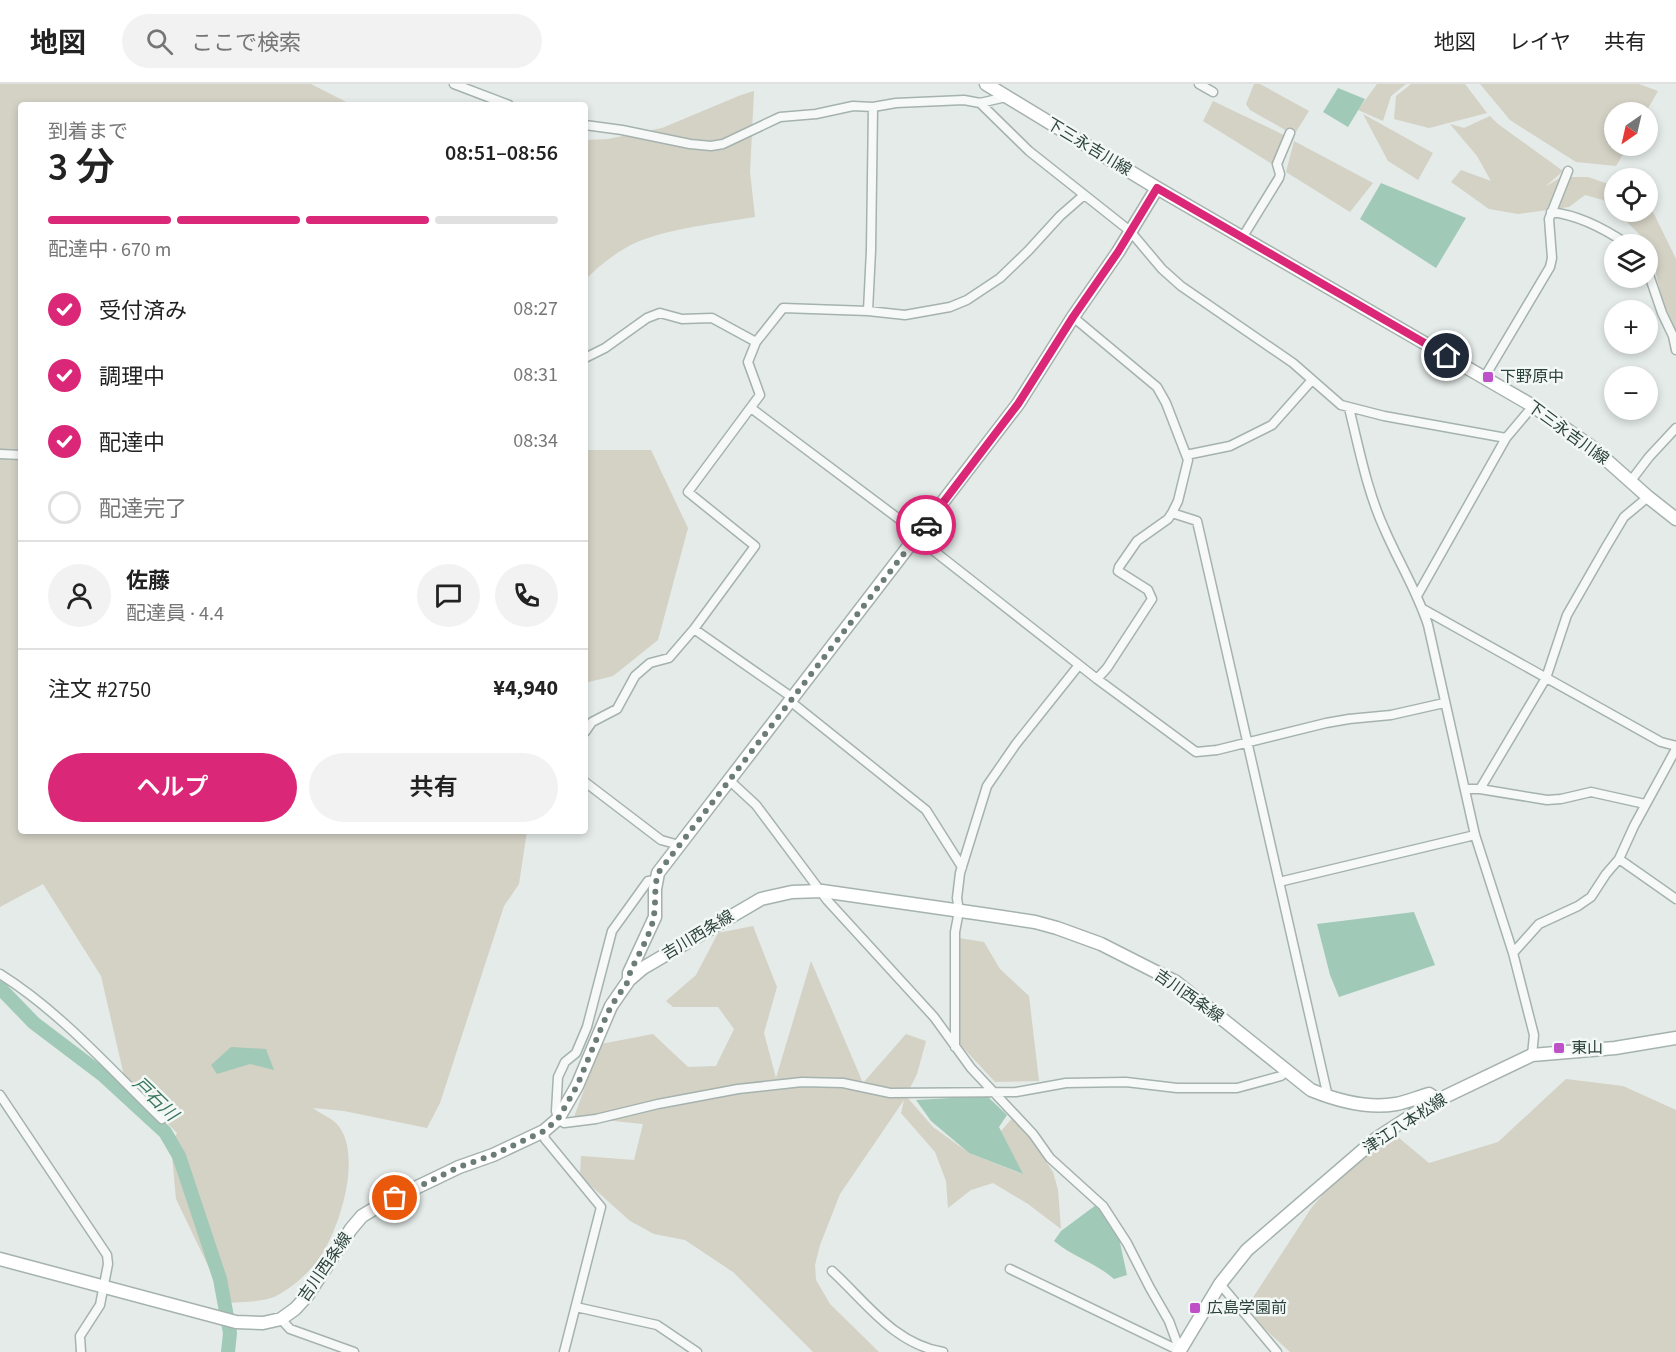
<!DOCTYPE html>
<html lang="ja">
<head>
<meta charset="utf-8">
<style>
  :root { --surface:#fff; --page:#f2f2f2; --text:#222; --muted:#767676; --line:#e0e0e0; --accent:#db2777 }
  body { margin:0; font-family:"Source Sans 3","Noto Sans JP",sans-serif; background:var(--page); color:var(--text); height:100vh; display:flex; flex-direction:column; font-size:22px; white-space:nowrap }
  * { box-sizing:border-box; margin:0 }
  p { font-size:20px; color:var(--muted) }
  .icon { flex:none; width:33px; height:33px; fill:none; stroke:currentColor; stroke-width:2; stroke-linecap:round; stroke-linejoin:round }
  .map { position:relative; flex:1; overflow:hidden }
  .sheet { position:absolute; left:18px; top:18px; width:570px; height:732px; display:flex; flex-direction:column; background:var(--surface); border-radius:6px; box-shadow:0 3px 9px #0003 }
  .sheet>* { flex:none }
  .needle { width:39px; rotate:214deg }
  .tools { position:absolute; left:1604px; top:18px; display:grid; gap:12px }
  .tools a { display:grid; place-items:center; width:54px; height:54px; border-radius:50%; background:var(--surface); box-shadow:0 3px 9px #0003; font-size:30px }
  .pin { position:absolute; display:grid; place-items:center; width:51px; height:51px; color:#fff; margin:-26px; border:3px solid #fff; border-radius:50%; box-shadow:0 2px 6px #0007 }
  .courier { position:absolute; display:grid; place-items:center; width:60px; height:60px; margin:-30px; border:4px solid #db2777; border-radius:50%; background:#fff; color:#222; box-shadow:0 2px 8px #0007 }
  .head em { font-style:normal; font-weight:600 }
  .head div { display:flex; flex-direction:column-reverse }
  .head { display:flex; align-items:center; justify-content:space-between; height:102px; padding:0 30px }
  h1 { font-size:39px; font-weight:600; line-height:45px }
  .bar { display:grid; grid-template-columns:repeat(4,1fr); gap:9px 6px; align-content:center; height:72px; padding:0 30px }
  .bar i { height:8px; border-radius:4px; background:var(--line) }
  .bar .active { background:var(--accent) }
  .bar p { grid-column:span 4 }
  .line { display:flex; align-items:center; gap:15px; padding:0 30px; border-top:2px solid var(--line) }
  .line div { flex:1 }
  .round { display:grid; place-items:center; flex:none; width:63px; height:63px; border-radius:32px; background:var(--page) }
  ol { padding:0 30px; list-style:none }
  li { display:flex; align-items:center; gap:18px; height:66px }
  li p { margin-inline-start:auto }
  li .icon { padding:6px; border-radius:50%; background:var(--accent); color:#fff; stroke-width:4 }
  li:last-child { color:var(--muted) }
  li i { width:33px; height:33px; border:3px solid var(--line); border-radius:50% }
  .button { display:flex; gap:12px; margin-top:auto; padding:12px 30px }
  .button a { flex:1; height:69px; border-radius:36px; background:var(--accent); color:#fff; font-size:24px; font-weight:600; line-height:69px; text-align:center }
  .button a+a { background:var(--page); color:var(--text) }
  header { display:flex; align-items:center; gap:36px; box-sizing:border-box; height:84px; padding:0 30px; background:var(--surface); border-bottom:2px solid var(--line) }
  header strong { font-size:28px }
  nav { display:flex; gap:33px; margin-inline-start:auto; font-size:21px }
  .search { width:420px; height:54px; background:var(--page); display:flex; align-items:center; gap:15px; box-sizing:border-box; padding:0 21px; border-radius:33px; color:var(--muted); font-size:22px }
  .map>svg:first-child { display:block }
</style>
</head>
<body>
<header>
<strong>地図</strong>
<div class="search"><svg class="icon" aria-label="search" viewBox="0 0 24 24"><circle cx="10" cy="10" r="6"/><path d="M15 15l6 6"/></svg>ここで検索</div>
<nav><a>地図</a><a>レイヤ</a><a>共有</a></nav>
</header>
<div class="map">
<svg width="1676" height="1268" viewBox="0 0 1676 1268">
  <rect width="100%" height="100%" fill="#e4ebe8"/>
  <path fill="#d4d1c5" d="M0,0H311L352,21H21V747H527L519,800L504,822L440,1019L427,1044L344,1027L313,1024C320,1030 330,1033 336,1039C364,1068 340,1144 320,1173C309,1189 293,1203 276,1212C265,1218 239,1218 226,1219L176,1115L171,1061L177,1049L125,996L101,892L43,800L0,823Z
    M1254,0H1260L1309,27L1294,51L1250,26L1246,20Z
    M1377,0H1406L1391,12L1383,37L1358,26Z
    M1411,0H1465L1487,29L1429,44L1394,35L1396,12Z
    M1480,0H1639L1658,7L1646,28H1614V62H1628L1616,82L1576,78L1510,36Z
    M754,7L750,88L755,133C719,139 671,144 637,158C617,167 600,181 585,196V56L608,55L662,44L741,11Z
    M1213,17L1286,52L1272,80L1203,37Z
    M1363,30L1433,69L1418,96L1388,77Z
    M1490,32L1498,40L1563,87L1545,103L1561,93H1588L1614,102V124L1603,116L1585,111L1569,123L1518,130L1489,125L1451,98L1461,86L1491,97L1477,72L1450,40L1464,44Z
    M1294,57L1373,99L1350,128L1286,88Z
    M1647,123L1654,130L1676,175V248L1661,213L1650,161L1617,128H1647Z
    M585,363L588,366H651L688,444L658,556L613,592L585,599Z
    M753,842L777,903L764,949L776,994L811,877L863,999L906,950L926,957L917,990L906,1012L933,1043L969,1069L1022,1090L1001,1047L1015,1031L1053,1088L1058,1106L1061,1145L1028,1120L993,1099L971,1106L948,1124L946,1097L935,1068L901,1029L904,1016L840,1110L820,1161L815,1181L816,1196L830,1220L879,1268H813L733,1188L685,1156L654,1150L630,1137L580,1092L581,1072L634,1076L643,1040L574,1033L601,960L653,950L688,983L716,982L734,945L718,923H673L666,917L696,891L718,849Z
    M959,854L984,858L1000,885L1029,912L1039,997L995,998L955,955Z
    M1566,995L1623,1002L1676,1026V1268H1290L1255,1236L1252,1215L1312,1123L1355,1074L1393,1049L1429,1079L1498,1058Z"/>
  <path fill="#a1c9b8" d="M1338,4L1365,15L1348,43L1323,28Z
    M1381,99L1466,134L1436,184L1360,135Z
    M1414,828L1435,881L1339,913L1330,891L1317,840Z
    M231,963L266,965L274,986L250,980L217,990L211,981Z
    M987,1012L1007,1031L999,1043L1023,1090L969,1069L931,1037L916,1016Z
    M1096,1121L1119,1154L1127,1191L1114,1195C1096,1179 1073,1173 1054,1157L1061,1147Z"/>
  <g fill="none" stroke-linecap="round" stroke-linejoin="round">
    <path stroke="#a1c9b8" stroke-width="14" d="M0,904L34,939L104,992L165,1048L179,1072L220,1195L230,1249L228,1268"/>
    <defs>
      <path id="street" d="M454,0L509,21
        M1199,0L1213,8
        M980,19L1029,67L1130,147L1162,185L1181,202L1293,279L1341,321L1384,332L1506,354
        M585,41L622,46L690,60L711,62L723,60L780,33L816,30L853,22L873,23L896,19L964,16L980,19L1006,13
        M1551,128C1578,131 1605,145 1627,160
        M1242,154L1279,94L1280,90L1277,80L1290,49
        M1647,185L1662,229L1673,252L1676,266
        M868,227L871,166L873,23
        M1073,233L1157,303L1166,319L1188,376L1178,417L1172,429L1168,435L1137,457L1119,483L1118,487L1148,506L1152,515L1107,584L1097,595
        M585,274L605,264L647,234L660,229L682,235L712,234L756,258
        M1484,294L1550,183L1552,174L1549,135L1568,87
        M751,324L915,447L920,456L1097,595L1196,668L1217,666L1326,639L1349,635L1391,631L1444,619
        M1349,324C1359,364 1367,407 1384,444C1398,477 1417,507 1428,541L1475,751L1513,869L1534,951L1532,971
        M0,370L21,371
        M1186,371L1230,362L1272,341L1312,296
        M1630,398L1649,373L1676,344
        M1172,429L1197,437L1328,1013
        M1417,512L1506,354L1533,322
        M1423,525L1661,658L1676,662
        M694,545L793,614
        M790,617L926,726L962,783
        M585,648L592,638L617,625L635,592L650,579L669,574L694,545L755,462L688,408L760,311L748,278L756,258L783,224L868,227L905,231L950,223L967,216L1000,194L1028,167L1060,132L1084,111
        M729,696L756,721L827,816L934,933L971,984L1033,1050L1050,1074L1103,1122L1127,1159L1150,1204L1169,1237L1180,1267
        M585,698L661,756L679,761
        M1465,705H1480L1547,716L1561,715L1591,708L1645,720
        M1480,705L1546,594L1567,531L1606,463L1624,433L1648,413
        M1619,775L1676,815
        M656,796L648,797L612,847L587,943L576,969L565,978L558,993L556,1027L558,1035L564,1039L596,1035L658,1020L738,1005L802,998L843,999L890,1009L1016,1008L1066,999L1126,998L1177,1004H1237L1281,992L1286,988
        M1279,798L1475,751
        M1513,869L1539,840L1578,822L1591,813L1606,790L1619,775L1634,742L1676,665
        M0,890C62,929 110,985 162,1035
        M955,963V848L959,827L957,814L960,789L987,702L1016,660L1079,581
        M0,1011L107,1171L108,1180L100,1221L80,1252L81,1268
        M544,1047L545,1055L601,1123L564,1268
        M1010,1185L1180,1267
        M832,1187C866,1218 894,1260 943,1268
        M1220,1200L1277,1268
        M576,1223L657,1241L697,1268
        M281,1235L290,1245L354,1268"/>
      <path id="secondary" d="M986,0L1157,104L1533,322L1593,364L1648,413L1676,435
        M629,896V889L655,833V805L658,789L1018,320L1073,233L1118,168L1157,104
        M0,1175L236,1238L263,1239L281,1235L295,1225L307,1212L351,1145L362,1132L382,1120L459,1083L493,1071L544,1047L558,1035L577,1002L611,922L629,896L643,884L761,815L792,808L822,807L982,830L1035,838L1057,844L1101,860L1176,898L1311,1006C1338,1017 1368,1025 1396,1020C1407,1018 1418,1013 1429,1010L1438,1016
        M1179,1268L1220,1200L1247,1166L1377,1054L1411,1032L1438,1016L1532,971L1615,964L1676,954"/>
    </defs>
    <use href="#street" stroke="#a5b2ae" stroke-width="11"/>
    <use href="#secondary" stroke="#a5b2ae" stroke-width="15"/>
    <use href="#street" stroke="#f6f9f8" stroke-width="8"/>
    <use href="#secondary" stroke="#fff" stroke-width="12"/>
  </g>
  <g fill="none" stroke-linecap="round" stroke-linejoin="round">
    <path stroke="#6c7d78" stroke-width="6" stroke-dasharray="0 10.8" d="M395,1114L459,1083L493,1071L544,1047L558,1035L577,1002L602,942L611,922L629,896L630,889C637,872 652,849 654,831C656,817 654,803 658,789L926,441"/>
    <path stroke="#db2777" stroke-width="8" d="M926,441L1018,320L1073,233L1118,168L1157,104L1447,272"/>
  </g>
  <g fill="#be50c8" stroke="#f3f8f6" stroke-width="2">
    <rect x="1482" y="287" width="12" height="12" rx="3"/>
    <rect x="1553" y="958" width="12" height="12" rx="3"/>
    <rect x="1189" y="1218" width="12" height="12" rx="3"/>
  </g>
  <g text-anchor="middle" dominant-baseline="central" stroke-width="5" stroke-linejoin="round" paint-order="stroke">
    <g font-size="16" fill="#2c423c" stroke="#f3f8f6">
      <text transform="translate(1089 63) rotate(31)">下三永吉川線</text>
      <text transform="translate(1568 349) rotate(36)">下三永吉川線</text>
      <text transform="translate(698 851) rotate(-31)">吉川西条線</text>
      <text transform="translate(1189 912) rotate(35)">吉川西条線</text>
      <text transform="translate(1405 1040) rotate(-33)">津江八本松線</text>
      <text transform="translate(325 1183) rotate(-55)">吉川西条線</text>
    </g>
    <g font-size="16" fill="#2c423c" stroke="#f3f8f6" text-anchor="start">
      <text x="1500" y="293">下野原中</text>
      <text x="1571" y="964">東山</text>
      <text x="1207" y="1224">広島学園前</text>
    </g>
    <g font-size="18" font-style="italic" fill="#38755d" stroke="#f3f8f6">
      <text transform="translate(155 1015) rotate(44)">戸石川</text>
    </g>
  </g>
</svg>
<div class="tools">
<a><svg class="needle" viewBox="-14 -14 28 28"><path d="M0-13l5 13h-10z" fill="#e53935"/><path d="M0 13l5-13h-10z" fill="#767676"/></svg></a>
<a><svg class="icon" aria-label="locate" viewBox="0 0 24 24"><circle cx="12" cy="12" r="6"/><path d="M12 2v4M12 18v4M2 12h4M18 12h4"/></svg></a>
<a><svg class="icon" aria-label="layers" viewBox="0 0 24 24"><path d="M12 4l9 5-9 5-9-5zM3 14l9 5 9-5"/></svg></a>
<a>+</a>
<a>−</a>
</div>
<div class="pin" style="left:395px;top:1114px;background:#ea580c"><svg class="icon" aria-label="bag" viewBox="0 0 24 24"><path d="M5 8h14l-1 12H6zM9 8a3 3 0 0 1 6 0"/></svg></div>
<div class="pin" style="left:1447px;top:272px;background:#1f2937"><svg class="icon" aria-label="home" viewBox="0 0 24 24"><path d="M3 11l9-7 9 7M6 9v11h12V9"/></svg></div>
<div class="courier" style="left:926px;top:441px"><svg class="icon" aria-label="car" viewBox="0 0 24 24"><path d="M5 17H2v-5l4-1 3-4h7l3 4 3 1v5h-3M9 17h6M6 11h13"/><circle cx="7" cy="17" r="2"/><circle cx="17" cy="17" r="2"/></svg></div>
<section class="sheet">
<div class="head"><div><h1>3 分</h1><p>到着まで</p></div><em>08:51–08:56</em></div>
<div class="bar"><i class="active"></i><i class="active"></i><i class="active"></i><i></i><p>配達中 · 670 m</p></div>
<ol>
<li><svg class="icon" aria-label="check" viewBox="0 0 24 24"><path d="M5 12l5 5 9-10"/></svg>受付済み<p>08:27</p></li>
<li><svg class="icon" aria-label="check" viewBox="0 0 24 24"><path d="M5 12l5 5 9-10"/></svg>調理中<p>08:31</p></li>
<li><svg class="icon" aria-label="check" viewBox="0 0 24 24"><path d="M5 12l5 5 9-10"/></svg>配達中<p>08:34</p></li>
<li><i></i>配達完了</li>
</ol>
<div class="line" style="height:108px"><a class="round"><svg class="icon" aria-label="person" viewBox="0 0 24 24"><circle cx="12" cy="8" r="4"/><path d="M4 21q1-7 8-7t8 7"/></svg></a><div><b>佐藤</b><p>配達員 · 4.4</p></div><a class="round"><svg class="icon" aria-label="chat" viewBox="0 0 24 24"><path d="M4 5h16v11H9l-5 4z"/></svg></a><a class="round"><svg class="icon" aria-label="phone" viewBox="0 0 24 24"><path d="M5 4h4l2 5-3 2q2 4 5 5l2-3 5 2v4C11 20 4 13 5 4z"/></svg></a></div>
<div class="line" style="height:78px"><div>注文 #2750</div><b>¥4,940</b></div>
<div class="button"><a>ヘルプ</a><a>共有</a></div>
</section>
</div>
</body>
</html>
